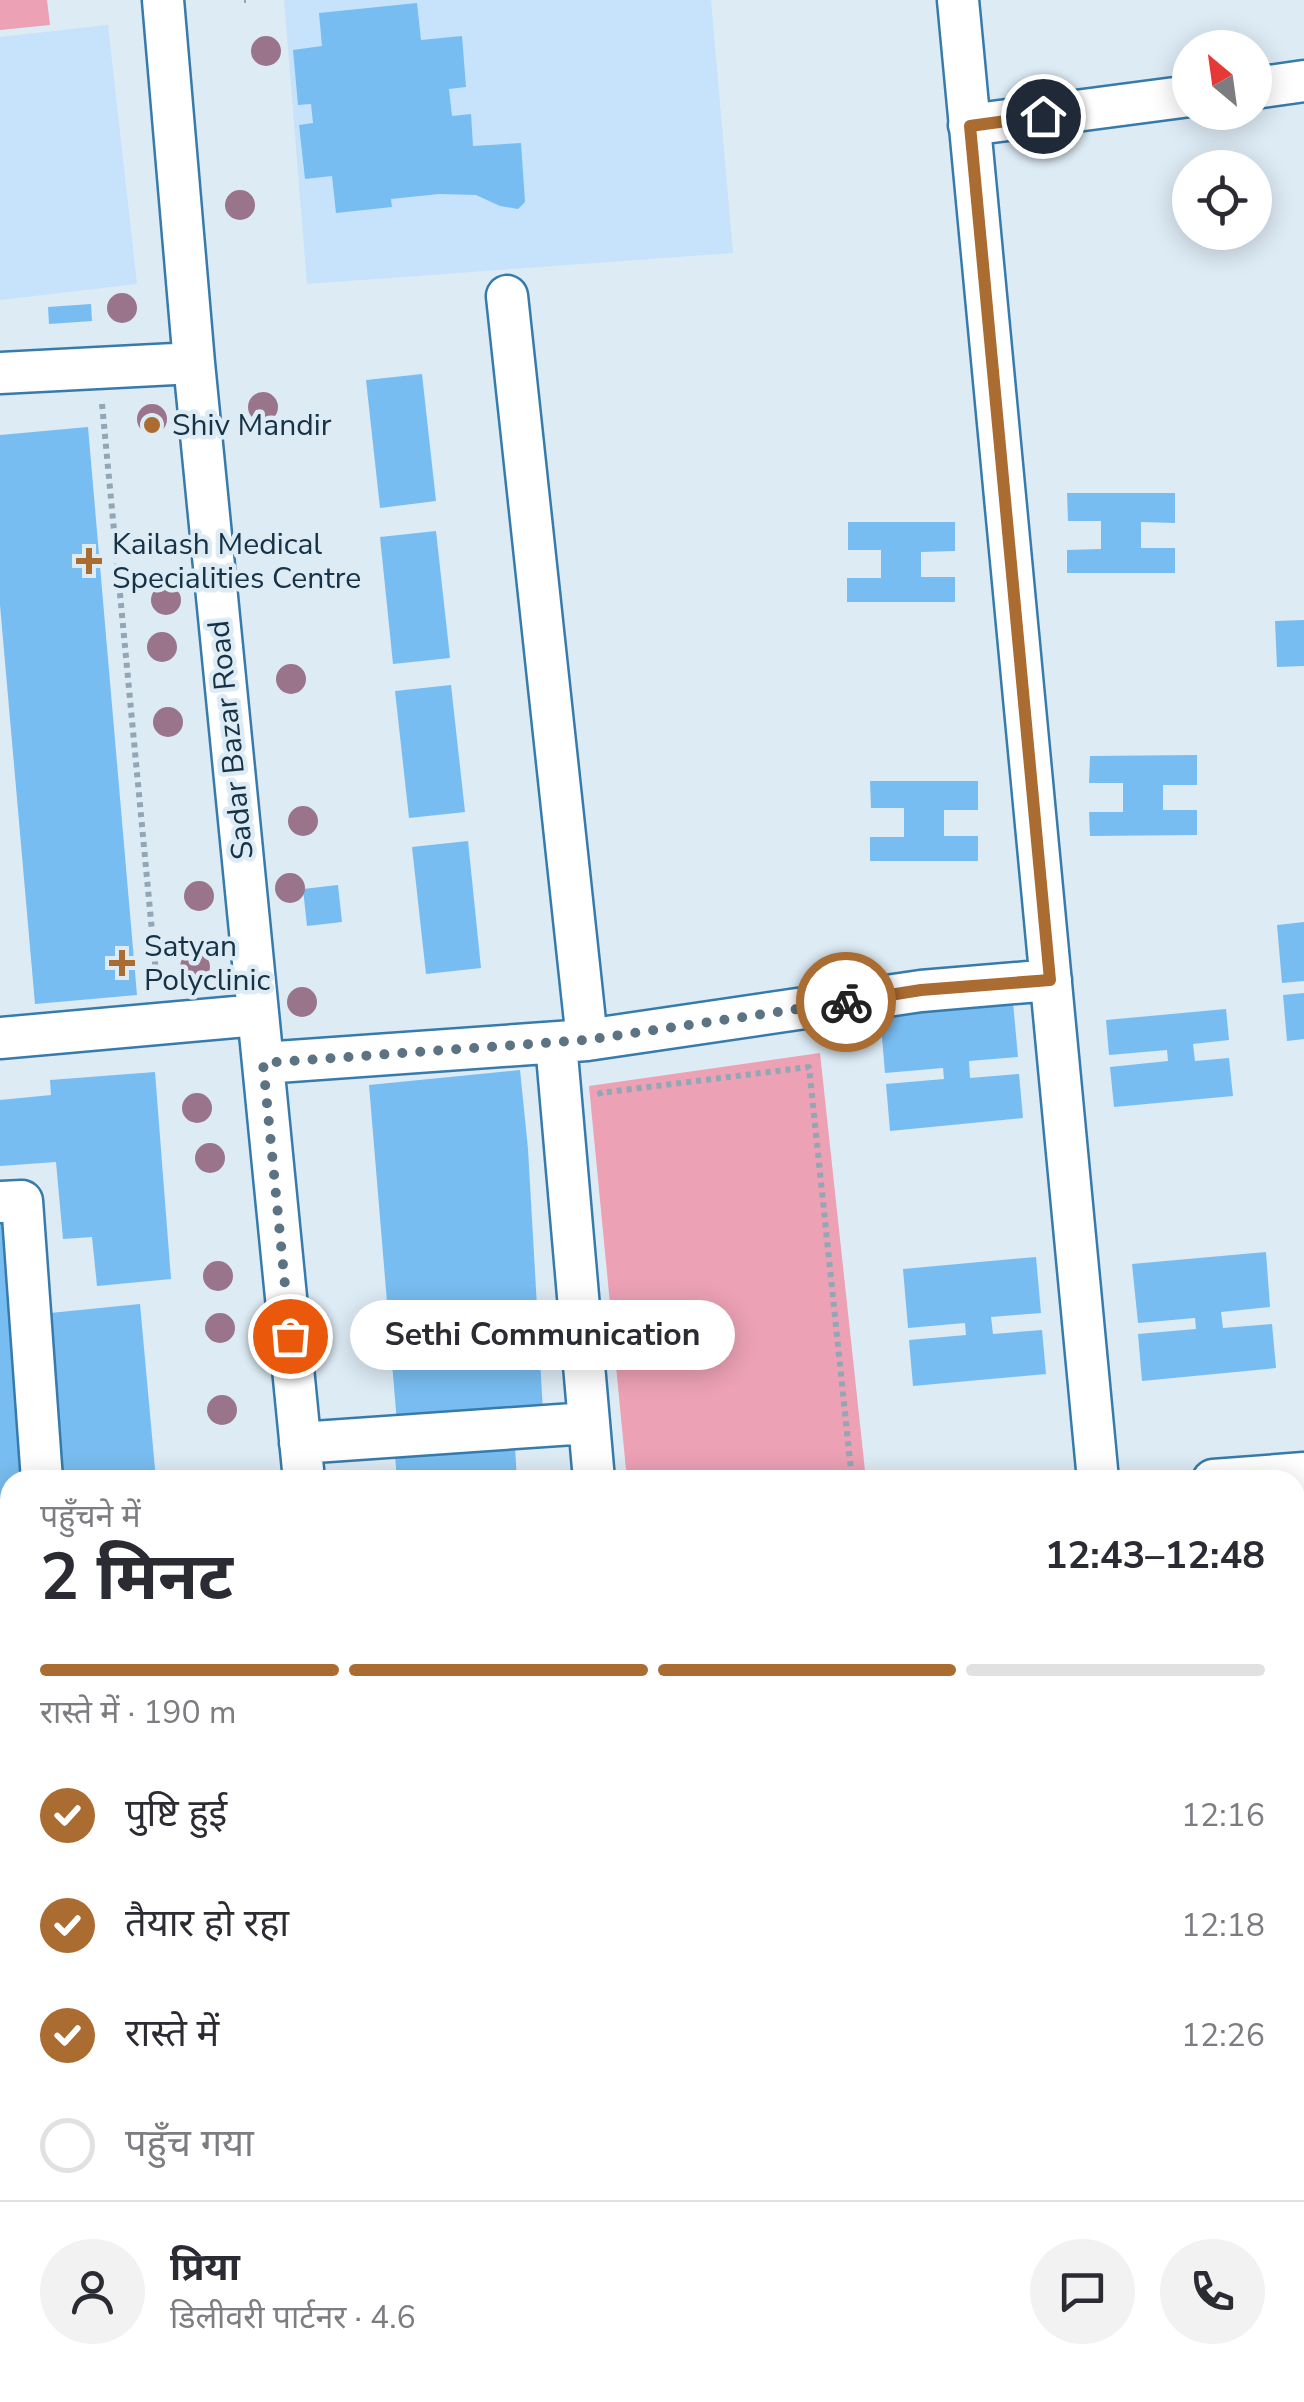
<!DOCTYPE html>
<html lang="hi">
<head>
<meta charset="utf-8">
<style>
  :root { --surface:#fff; --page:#f2f2f3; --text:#2b2b33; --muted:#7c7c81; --line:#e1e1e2; --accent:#aa6c31 }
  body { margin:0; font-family:"Nunito Sans","Noto Sans Devanagari",sans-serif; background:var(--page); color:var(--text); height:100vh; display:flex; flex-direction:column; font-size:38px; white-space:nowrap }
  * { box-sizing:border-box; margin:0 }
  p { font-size:32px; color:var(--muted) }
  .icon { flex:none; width:55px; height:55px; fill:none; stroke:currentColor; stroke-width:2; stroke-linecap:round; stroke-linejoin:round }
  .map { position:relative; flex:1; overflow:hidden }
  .side { position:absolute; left:0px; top:1470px; width:1305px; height:932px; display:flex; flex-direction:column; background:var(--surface); border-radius:30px 30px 0 0; box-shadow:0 5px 25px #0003 }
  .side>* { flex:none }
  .needle { width:65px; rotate:331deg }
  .controls { position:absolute; left:1172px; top:30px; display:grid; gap:20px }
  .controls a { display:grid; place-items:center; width:100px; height:100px; border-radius:50%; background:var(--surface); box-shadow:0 5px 25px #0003; font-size:50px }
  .pin { position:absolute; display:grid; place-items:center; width:85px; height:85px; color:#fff; margin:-42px; border:5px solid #fff; border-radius:50%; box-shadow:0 2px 10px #0007 }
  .courier { position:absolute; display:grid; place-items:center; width:100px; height:100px; margin:-50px; border:8px solid #aa6c31; border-radius:50%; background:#fff; color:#222; box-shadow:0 2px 12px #0007 }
  .bubble { position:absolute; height:70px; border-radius:35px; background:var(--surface); box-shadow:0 5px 25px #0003; font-size:32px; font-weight:700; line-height:70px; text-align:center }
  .overview em { font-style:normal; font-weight:700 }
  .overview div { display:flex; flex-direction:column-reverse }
  .overview { display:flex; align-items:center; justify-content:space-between; height:170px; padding:0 40px }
  h1 { font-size:65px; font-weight:700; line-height:75px }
  .bar { display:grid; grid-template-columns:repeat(4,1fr); gap:15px 10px; align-content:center; height:120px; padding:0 40px }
  .bar i { height:12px; border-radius:8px; background:var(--line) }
  .bar .current { background:var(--accent) }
  .bar p { grid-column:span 4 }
  .line { display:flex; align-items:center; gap:25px; padding:0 40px; border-top:2px solid var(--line) }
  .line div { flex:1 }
  .round { display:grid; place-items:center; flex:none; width:105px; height:105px; border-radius:52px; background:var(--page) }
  ol { padding:0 40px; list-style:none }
  li { display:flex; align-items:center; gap:30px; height:110px }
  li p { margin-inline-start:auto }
  li .icon { padding:10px; border-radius:50%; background:var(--accent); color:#fff; stroke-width:4 }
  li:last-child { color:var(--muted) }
  li i { width:55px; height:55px; border:5px solid var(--line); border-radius:50% }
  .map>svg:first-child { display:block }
</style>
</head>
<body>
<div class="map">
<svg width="1304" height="2402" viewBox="0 0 1304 2402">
  <rect width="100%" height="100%" fill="#ddebf5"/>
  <path fill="#c6e3fb" d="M284,0H711L733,253L307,284Z
    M108,25L137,284L0,300V37Z"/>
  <path fill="#eca1b5" d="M0,0H47L50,25L0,30Z
    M820,1053L866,1480H627L589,1086Z"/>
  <path fill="#78bdf1" d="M417,3L421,40L462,36L466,87L449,89L452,116L471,114L473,146L521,143L525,202L518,209L500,206L476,195L439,194L391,199L392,207L336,213L332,176L305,179L299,125L313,123L311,104L298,105L293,50L322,46L319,13Z
    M91,304L92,321L49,324L48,307Z
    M422,374L436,501L380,508L366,380Z
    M88,427L137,995L35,1004L0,605V435Z
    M1067,493H1175V523L1141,522V548H1175V573H1067V550L1101,549V521H1068Z
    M848,522H955V551L921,552V577H955V602H847V578H881V550H848Z
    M436,531L450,658L393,664L380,537Z
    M1304,620V666L1277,667L1275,621Z
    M451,685L465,812L409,818L395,691Z
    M1197,755V785H1163V810H1197V835L1090,836L1089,812H1123V783H1089L1090,756Z
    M870,781H978V810H944V836H978V861H870V837H904V808H871Z
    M468,841L481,968L426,974L412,847Z
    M338,885L342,922L307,926L303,889Z
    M1304,922V981L1282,983L1277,925Z
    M1304,993V1039L1287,1041L1283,995Z
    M1013,1002L1018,1057L969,1061L970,1078L1019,1074L1023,1118L890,1131L886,1084L944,1079L943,1068L885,1073L880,1014Z
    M1226,1009L1229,1040L1193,1044L1195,1061L1229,1058L1233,1096L1114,1107L1110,1067L1168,1061L1167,1050L1109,1055L1106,1020Z
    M520,1070L528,1149L543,1412L397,1423L369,1085Z
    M155,1072L171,1279L97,1286L92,1237L63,1239L56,1162L0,1166V1100L51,1095L50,1080Z
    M5,1210L26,1480H10V1782L0,1783V1211Z
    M1266,1252L1270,1307L1221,1312L1223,1328L1272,1324L1276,1368L1142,1381L1138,1334L1196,1329L1195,1318L1138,1323L1132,1264Z
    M1036,1257L1041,1313L991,1317L993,1334L1042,1330L1046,1374L913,1386L909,1340L966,1335L965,1323L908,1328L903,1269Z
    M140,1304L156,1480H54L40,1314Z
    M515,1447L517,1480H397L395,1456Z
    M1304,1571V1632L1295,1642V1582Z
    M0,1819H10V1885L0,1886Z
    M10,1988V2392H88V2402H0V1989Z
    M114,2392H258L259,2402H115Z
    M481,2392H601L602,2402H481Z
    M902,2392H946L954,2402H894Z
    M1049,2392H1118L1129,2402H1041Z
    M1138,2392H1158L1170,2402H1130Z"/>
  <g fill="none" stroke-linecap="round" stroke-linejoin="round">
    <defs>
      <path id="minor" d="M163,0L194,363L304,1480
        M958,0L1098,1480
        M1255,88L1304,81
        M969,125L1190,96
        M507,296L587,1040
        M0,373L194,363
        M0,1038L258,1015
        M556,1043L594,1480
        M263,1063L587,1040L921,991L1051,980
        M0,1202L22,1201L42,1480
        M300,1443L588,1423
        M1213,1480L1304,1473
        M0,1794L10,1793
        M1295,1809L1304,1808
        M0,1923L10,1922
        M99,2392V2402
        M383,2392L384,2402
        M690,2392L691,2402
        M768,2392L769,2402
        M1271,2392V2402"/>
    </defs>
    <use href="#minor" stroke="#367bab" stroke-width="45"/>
    <path stroke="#92a6b4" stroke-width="6" stroke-dasharray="5 5" stroke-linecap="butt" d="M244,0H246
      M102,404L157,984
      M601,1096L600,1093L809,1067L852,1480
      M296,2392L297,2402"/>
    <use href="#minor" stroke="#fff" stroke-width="40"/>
  </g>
  <g fill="#99748a">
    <circle cx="266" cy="51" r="15"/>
    <circle cx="240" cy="205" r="15"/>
    <circle cx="122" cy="308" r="15"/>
    <circle cx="263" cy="407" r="15"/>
    <circle cx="152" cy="419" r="15"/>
    <circle cx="166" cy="600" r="15"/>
    <circle cx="162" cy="647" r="15"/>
    <circle cx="291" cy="679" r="15"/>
    <circle cx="168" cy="722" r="15"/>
    <circle cx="303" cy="821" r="15"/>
    <circle cx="290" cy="888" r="15"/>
    <circle cx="199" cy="896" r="15"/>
    <circle cx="195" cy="967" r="15"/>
    <circle cx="302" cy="1002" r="15"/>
    <circle cx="197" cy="1108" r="15"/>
    <circle cx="210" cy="1158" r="15"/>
    <circle cx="218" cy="1276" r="15"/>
    <circle cx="220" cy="1328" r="15"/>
    <circle cx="222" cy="1410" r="15"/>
  </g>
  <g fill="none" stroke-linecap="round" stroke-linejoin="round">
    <path stroke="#5b7383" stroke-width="10" stroke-dasharray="0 18" d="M290,1336L263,1063L586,1040L846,1002"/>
    <path stroke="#aa6c31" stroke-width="12" d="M846,1002L921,990L1050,980L970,126L1043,116"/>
  </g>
  <g fill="#aa6c31" stroke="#ddebf5" stroke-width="4">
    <circle cx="152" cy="425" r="10"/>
    <path d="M84 546h10v10h10v10h-10v10h-10v-10h-10v-10h10z"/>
    <path d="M117 948h10v10h10v10h-10v10h-10v-10h-10v-10h10z"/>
  </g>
  <g text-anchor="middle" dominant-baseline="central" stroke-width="9" stroke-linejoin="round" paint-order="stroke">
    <g font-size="30" fill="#153246" stroke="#ddebf5" text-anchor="start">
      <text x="172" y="425">Shiv Mandir</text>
      <text x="112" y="544">Kailash Medical<tspan x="112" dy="34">Specialities Centre</tspan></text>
      <text x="144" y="946">Satyan<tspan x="144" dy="34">Polyclinic</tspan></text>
    </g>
    <g font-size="30" fill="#153246" stroke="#ddebf5">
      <text transform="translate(231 740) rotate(-96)">Sadar Bazar Road</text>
    </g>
  </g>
</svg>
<div class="controls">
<a><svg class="needle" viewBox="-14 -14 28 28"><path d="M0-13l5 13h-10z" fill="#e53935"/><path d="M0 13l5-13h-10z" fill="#7c7c81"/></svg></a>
<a><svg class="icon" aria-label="locate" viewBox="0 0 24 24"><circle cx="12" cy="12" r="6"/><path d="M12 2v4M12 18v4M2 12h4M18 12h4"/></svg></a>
</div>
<div class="pin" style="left:290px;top:1336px;background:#ea580c"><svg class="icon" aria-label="bag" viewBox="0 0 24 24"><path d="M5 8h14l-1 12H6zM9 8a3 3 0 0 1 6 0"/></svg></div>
<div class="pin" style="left:1043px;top:116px;background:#1f2937"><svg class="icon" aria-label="home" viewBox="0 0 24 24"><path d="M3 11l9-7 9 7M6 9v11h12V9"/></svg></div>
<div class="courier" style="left:846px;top:1002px"><svg class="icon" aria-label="bike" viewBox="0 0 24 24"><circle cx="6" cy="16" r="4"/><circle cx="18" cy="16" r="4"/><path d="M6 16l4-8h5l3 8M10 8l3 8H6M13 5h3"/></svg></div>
<div class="bubble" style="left:350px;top:1300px;width:385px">Sethi Communication</div>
<section class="side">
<div class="overview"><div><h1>2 मिनट</h1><p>पहुँचने में</p></div><em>12:43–12:48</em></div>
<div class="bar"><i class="current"></i><i class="current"></i><i class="current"></i><i></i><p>रास्ते में · 190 m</p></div>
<ol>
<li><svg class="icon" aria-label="check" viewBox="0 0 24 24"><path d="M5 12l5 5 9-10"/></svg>पुष्टि हुई<p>12:16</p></li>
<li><svg class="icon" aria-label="check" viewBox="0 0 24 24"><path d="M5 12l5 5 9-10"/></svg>तैयार हो रहा<p>12:18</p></li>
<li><svg class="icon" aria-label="check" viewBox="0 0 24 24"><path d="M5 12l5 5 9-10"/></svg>रास्ते में<p>12:26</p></li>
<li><i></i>पहुँच गया</li>
</ol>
<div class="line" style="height:180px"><a class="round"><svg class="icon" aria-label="person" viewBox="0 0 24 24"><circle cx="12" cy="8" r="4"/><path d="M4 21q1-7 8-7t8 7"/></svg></a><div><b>प्रिया</b><p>डिलीवरी पार्टनर · 4.6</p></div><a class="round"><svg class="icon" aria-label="chat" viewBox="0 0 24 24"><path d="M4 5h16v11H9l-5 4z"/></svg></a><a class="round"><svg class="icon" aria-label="phone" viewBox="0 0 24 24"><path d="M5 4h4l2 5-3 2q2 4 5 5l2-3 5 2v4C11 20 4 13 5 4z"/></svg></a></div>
</section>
</div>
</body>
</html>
